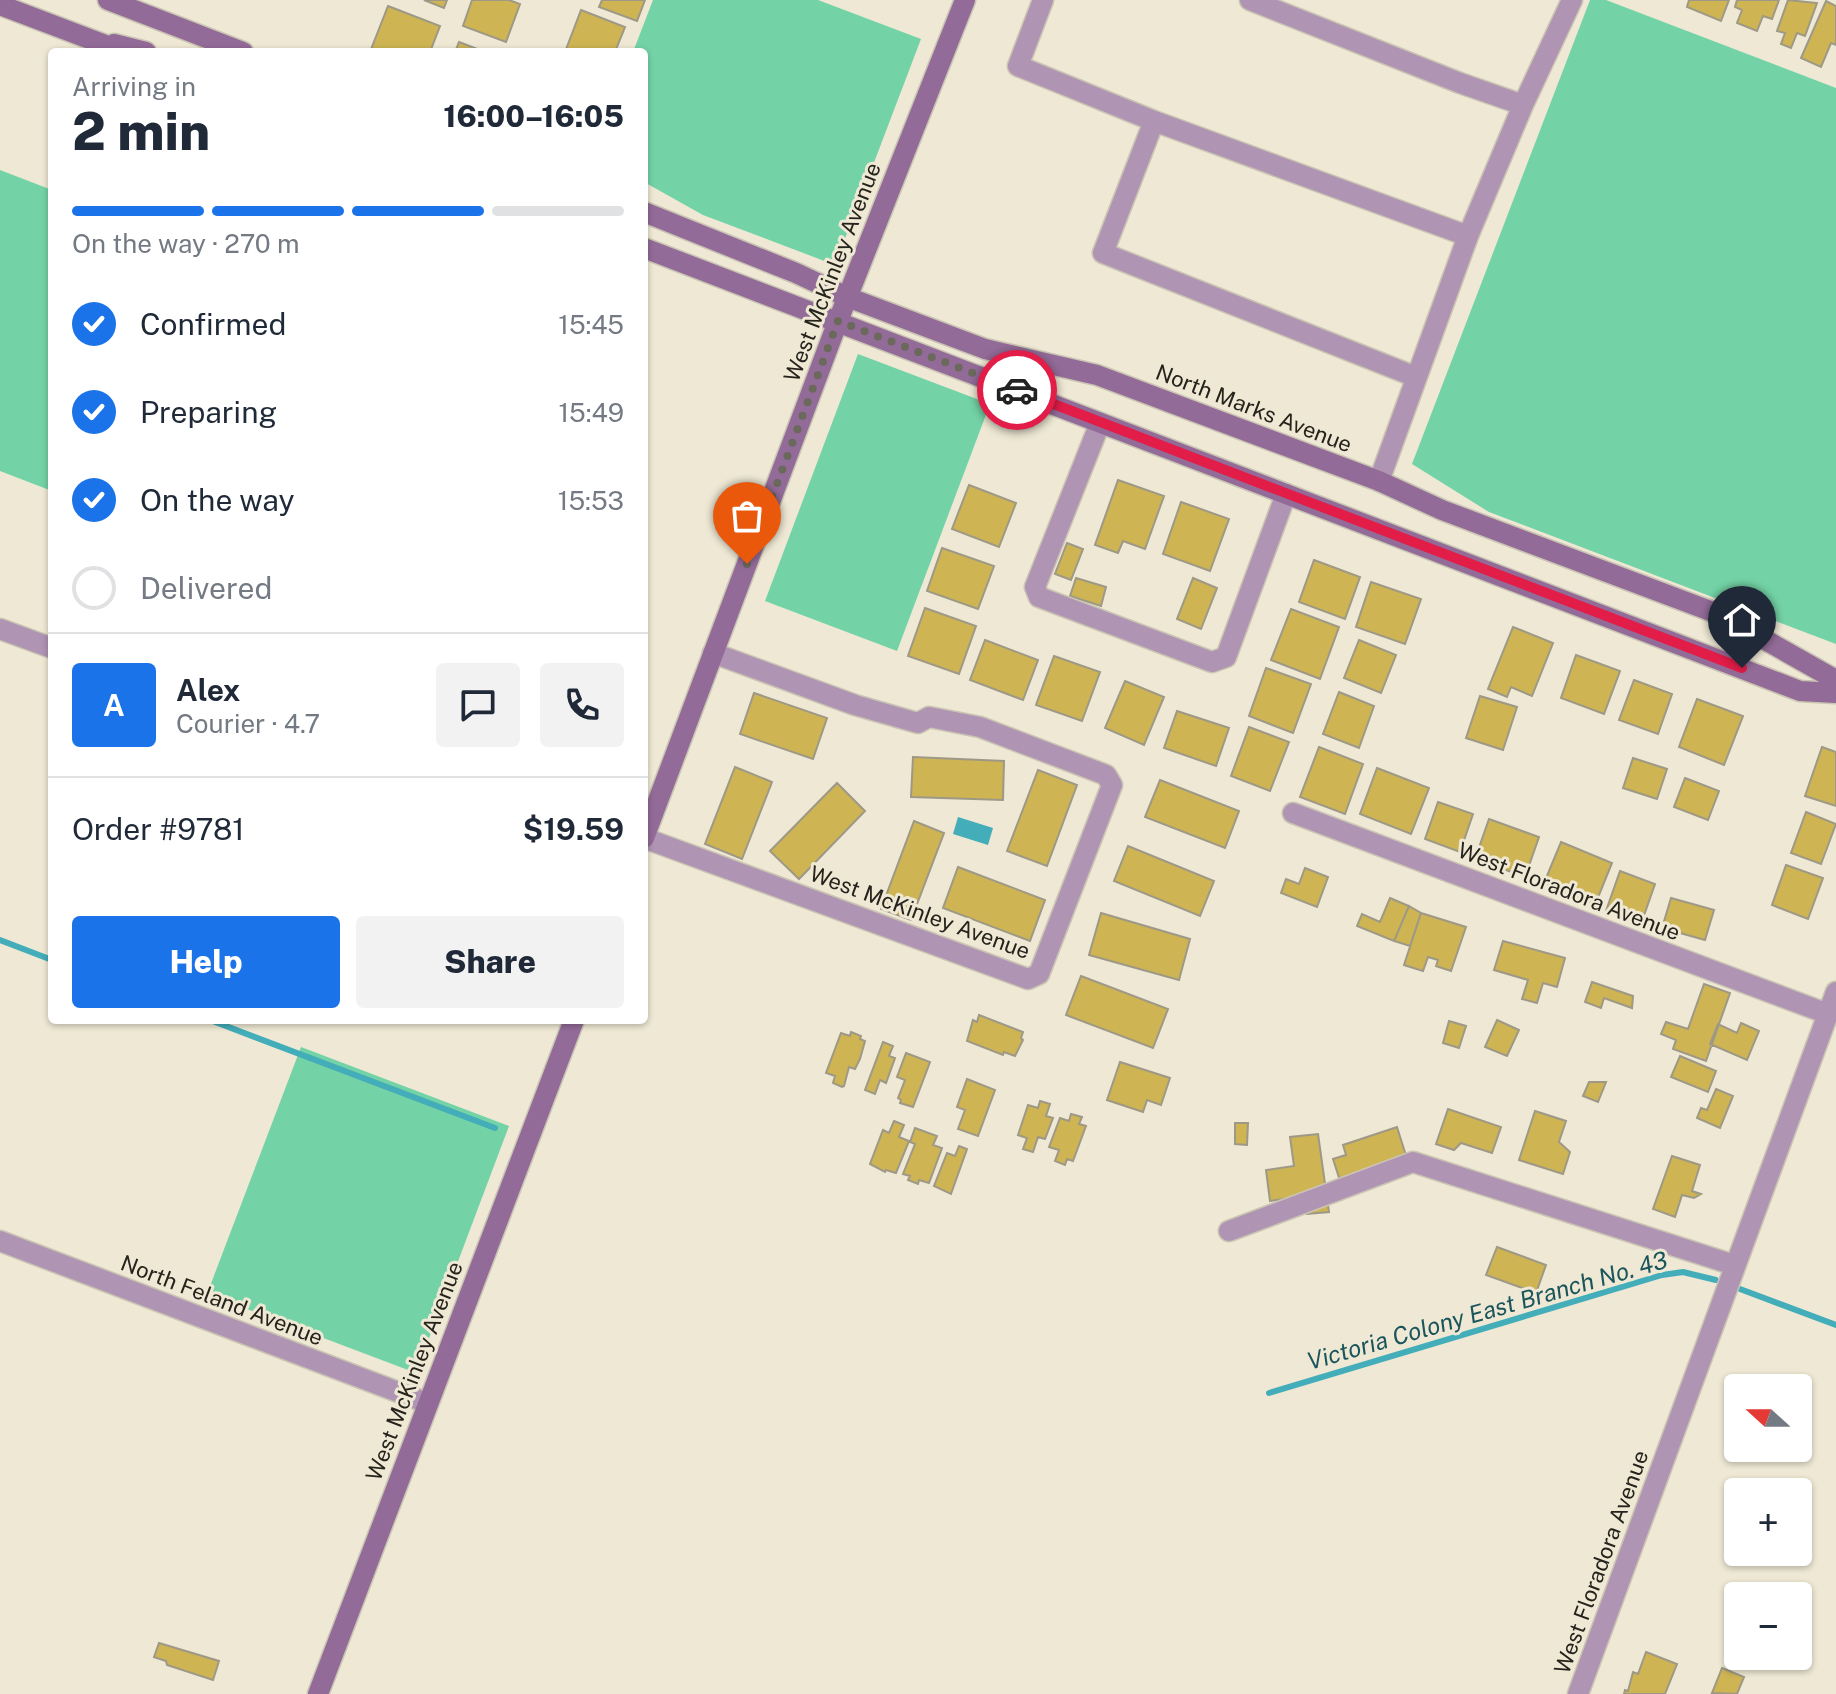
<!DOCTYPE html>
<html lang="en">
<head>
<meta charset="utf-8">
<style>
  :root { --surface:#fff; --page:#f2f2f3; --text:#1f2937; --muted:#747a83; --line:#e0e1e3; --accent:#1a73e8 }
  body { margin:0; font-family:"Public Sans",sans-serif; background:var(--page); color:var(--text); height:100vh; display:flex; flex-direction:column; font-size:30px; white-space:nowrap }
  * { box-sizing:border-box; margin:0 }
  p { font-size:26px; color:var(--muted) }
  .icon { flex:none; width:44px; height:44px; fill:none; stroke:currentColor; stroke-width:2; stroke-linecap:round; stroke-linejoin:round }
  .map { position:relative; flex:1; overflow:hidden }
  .drawer { position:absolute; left:48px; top:48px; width:600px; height:976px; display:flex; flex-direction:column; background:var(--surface); border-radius:8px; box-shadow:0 2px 6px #0004 }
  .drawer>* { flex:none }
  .needle { width:52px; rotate:291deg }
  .fabs { position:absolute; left:1724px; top:1374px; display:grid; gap:16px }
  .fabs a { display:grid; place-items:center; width:88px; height:88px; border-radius:8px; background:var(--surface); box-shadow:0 2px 6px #0004; font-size:40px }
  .pin { position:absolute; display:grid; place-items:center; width:68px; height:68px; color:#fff; margin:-82px -34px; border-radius:50% 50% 50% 0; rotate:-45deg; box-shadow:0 0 8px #0007 }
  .pin .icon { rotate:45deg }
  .courier { position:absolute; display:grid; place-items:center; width:80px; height:80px; margin:-40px; border:6px solid #e11d48; border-radius:50%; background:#fff; color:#222; box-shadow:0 2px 10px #0007 }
  .overview em { font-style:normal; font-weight:800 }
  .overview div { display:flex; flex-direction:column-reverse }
  .overview { display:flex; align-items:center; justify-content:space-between; height:136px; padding:0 24px }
  h1 { font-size:52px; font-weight:800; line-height:60px }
  .bar { display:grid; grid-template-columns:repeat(4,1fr); gap:12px 8px; align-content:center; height:96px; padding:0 24px }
  .bar i { height:10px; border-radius:6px; background:var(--line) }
  .bar .on { background:var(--accent) }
  .bar p { grid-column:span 4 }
  .line { display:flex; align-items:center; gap:20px; padding:0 24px; border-top:2px solid var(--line) }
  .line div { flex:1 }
  .round { display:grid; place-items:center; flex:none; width:84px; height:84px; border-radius:8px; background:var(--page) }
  ol { padding:0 24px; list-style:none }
  li { display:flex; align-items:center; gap:24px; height:88px }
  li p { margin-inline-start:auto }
  li .icon { padding:8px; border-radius:50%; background:var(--accent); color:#fff; stroke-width:4 }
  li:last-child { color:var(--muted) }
  li i { width:44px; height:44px; border:4px solid var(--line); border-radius:50% }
  .action { display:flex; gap:16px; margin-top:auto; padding:16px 24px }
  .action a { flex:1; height:92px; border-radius:8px; background:var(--accent); color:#fff; font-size:32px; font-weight:800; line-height:92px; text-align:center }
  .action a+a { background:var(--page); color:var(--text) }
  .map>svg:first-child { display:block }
</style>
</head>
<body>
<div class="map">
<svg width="1836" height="1694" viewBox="0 0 1836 1694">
  <rect width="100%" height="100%" fill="#eee8d4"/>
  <path fill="#73d3a6" d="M653,0H818L921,39L835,265L703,215L644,182V52H633Z
    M1590,0H1606L1836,88V644L1489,512L1412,464Z
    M0,170L52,190V491L0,471Z
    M858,354L990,404L897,651L765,601Z
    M301,1047L509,1126L416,1373L207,1294Z"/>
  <path fill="#43adb9" d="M958,817L993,828L988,845L953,834Z"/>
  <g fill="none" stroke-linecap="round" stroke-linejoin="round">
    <path stroke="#43adb9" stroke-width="6" d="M0,940L52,960
      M210,1020L495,1128
      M1740,1289L1836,1325
      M1269,1393L1662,1275L1683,1272L1716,1280"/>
  </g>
  <path fill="#ceb452" stroke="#9e9986" stroke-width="2" d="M424,0H447L444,8Z
    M472,0H509L520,4L506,42L463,26Z
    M602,0H645L637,21L599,7Z
    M1689,0H1729L1721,21L1687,7Z
    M1737,0H1779L1772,19L1763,16L1757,31L1737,23L1742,10L1735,7Z
    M1788,0L1817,3L1805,36L1797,33L1791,48L1781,44L1785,33L1777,31Z
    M1826,1L1836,6V45L1831,43L1821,67L1801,58Z
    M388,6L440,26L430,52H370Z
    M581,10L625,27L615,52H565Z
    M459,42L485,52H455Z
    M1118,480L1164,496L1145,549L1123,541L1118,553L1095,545Z
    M969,485L1016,503L999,547L952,529Z
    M1181,502L1229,519L1210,571L1163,554Z
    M1067,543L1083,549L1071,580L1055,574Z
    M942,548L994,566L978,609L927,591Z
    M1314,560L1360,577L1345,619L1299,602Z
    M1076,578L1106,587L1101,606L1070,596Z
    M1193,578L1217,588L1201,629L1177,619Z
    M1371,582L1421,599L1405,644L1356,627Z
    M925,608L976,626L959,674L908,656Z
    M1291,609L1339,627L1320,679L1271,660Z
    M1513,627L1553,643L1532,696L1511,687L1507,697L1488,689Z
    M985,640L1038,660L1023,700L970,680Z
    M1359,640L1396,655L1381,693L1344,678Z
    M1576,655L1620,671L1604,714L1561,698Z
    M1054,656L1100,672L1082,721L1036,705Z
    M1266,668L1311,684L1293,733L1249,716Z
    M1634,680L1672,694L1658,734L1619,720Z
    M1125,681L1164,697L1144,745L1105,728Z
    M1339,692L1374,706L1359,748L1323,734Z
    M754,693L827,718L813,759L740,734Z
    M1480,696L1517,707L1503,750L1466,738Z
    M1697,699L1743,716L1724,765L1679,747Z
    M1177,711L1229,728L1216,766L1164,748Z
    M1249,727L1289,742L1270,791L1231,776Z
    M1319,747L1363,764L1345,814L1300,797Z
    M1822,747L1836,752V806L1805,796Z
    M913,757L1004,761L1003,800L911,797Z
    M1633,758L1667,769L1657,799L1623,788Z
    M735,767L772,782L742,859L705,844Z
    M1377,768L1429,788L1411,834L1360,814Z
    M1038,770L1077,785L1047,866L1007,851Z
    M1685,778L1719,791L1708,820L1674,807Z
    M1160,780L1239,811L1225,848L1145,817Z
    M837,783L865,811L799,879L770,851Z
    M1438,802L1473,814L1460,852L1425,839Z
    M1806,812L1836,824L1821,864L1791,853Z
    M1489,819L1539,837L1525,877L1475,859Z
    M914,821L944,833L911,920L881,909Z
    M1561,842L1612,863L1595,905L1544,883Z
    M1128,846L1214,881L1200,916L1114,881Z
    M1786,865L1823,878L1808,919L1772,905Z
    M958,867L1045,900L1030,941L943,908Z
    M1305,868L1328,877L1317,907L1281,893L1286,879L1299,884Z
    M1620,871L1655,884L1641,924L1606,911Z
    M1390,898L1409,906L1394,941L1357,926L1362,914L1380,922Z
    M1671,898L1714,910L1705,940L1662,928Z
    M1409,906L1421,913L1410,946L1394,941Z
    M1101,913L1190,939L1179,980L1089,955Z
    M1421,913L1466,927L1451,971L1436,966L1438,960L1428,957L1423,971L1404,965Z
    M1503,941L1565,958L1557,987L1543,983L1537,1003L1522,999L1528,980L1494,970Z
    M1081,976L1168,1009L1153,1048L1066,1015Z
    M1592,982L1633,996L1632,1008L1604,998L1601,1008L1585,1002Z
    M1704,984L1730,993L1706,1061L1673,1049L1676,1040L1661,1034L1666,1022L1688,1029Z
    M979,1015L1023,1032L1021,1038L1023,1040L1015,1056L1004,1052L1003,1055L967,1041L973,1020L977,1022Z
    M1497,1020L1519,1030L1507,1056L1485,1047Z
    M1449,1021L1466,1026L1459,1048L1443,1043Z
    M1741,1023L1759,1031L1747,1060L1710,1044L1718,1024L1737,1033Z
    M851,1032L861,1036L860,1039L865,1041L860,1059L855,1069L849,1067L844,1086L842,1087L833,1083L835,1076L826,1073L841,1033L850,1036Z
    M883,1042L893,1046L889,1056L895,1058L886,1083L880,1080L875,1094L865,1090Z
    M906,1053L930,1062L913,1107L900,1103L901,1100L898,1098L905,1080L897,1077Z
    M1680,1056L1716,1071L1708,1092L1671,1077Z
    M1120,1062L1170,1078L1161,1105L1147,1100L1143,1112L1107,1100Z
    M967,1079L995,1090L978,1136L958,1129L965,1110L957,1107Z
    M1589,1082H1606L1598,1102L1583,1096Z
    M1716,1089L1733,1096L1720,1128L1697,1118L1701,1108L1707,1110Z
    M1040,1101L1050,1104L1046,1116L1053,1118L1045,1139L1038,1137L1033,1152L1023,1149L1027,1138L1018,1135L1028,1105L1038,1108Z
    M1448,1109L1501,1127L1492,1153L1461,1143L1454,1150L1436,1144Z
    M1535,1111L1566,1121L1559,1142L1570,1152L1563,1174L1519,1160Z
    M1071,1114L1082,1117L1079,1124L1086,1126L1073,1161L1067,1159L1065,1165L1055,1161L1059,1150L1049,1147L1060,1118L1069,1121Z
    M894,1121L904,1125L899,1137L909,1141L896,1173L886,1170L885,1172L870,1164L883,1130L889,1133Z
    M1235,1123H1248L1247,1145L1235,1144Z
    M1397,1127L1409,1165L1342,1187L1333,1159L1346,1155L1343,1145Z
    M915,1128L937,1136L933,1145L942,1148L929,1183L919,1180L918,1184L908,1180L910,1176L903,1174L915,1144L910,1142Z
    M1318,1134L1329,1212L1307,1214L1305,1196L1270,1201L1266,1170L1294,1166L1290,1137Z
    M959,1146L967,1149L951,1194L934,1186L947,1153L955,1156Z
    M1672,1156L1700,1165L1692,1191L1701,1194L1694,1198L1682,1195L1675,1217L1653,1209Z
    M1497,1247L1546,1265L1536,1293L1486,1275Z
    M1732,1610L1738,1612V1643L1731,1641L1734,1636L1729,1634L1732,1627L1726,1624Z
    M159,1643L219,1661L213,1680L167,1665L166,1661L154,1657Z
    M1646,1652L1677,1664L1665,1694H1624L1625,1690L1628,1691L1633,1672L1638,1674Z
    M1722,1668L1744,1677L1737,1694L1712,1693Z"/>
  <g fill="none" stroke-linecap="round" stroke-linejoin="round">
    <defs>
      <path id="minor" d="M1043,0L1018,66L1154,121L1468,236
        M1250,0L1460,83L1523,105
        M1154,121L1103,253L1416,377
        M1100,423L1035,587L1039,597L1212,662L1226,657L1286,494
        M1379,481L1468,236L1523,105L1572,0
        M0,629L52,648
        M1293,813L1828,1014
        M644,838L1028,979L1039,974L1112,785L1106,775L980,727L929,717L918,723L855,705L713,653
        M1229,1231L1413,1162L1734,1265
        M0,1241L427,1403
        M1578,1694L1836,992"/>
      <path id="secondary" d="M108,0L243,52
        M0,5L124,52
        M114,44L146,52
        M644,212L796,273L847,297L985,349L1097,375L1379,481L1442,510L1721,615L1836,680
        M644,248L1800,691L1836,693
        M644,838L838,321L965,0
        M318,1694L574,1020"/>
    </defs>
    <use href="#minor" stroke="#cac5b3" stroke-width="23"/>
    <use href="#secondary" stroke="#cac5b3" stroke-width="23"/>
    <use href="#minor" stroke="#b094b3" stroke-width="20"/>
    <use href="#secondary" stroke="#936b98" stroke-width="20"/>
  </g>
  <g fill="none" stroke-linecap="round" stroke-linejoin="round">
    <path stroke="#6b685c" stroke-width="8" stroke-dasharray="0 14.4" d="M747,564L838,321L1017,390"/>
    <path stroke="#e11d48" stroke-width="10" d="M1017,390L1742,668"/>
  </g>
  <g text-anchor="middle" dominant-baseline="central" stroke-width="6" stroke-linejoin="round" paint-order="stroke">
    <g font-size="22" fill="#25231c" stroke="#eee8d4">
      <text transform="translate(832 272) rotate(-69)">West McKinley Avenue</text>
      <text transform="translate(1254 408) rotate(21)">North Marks Avenue</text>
      <text transform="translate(1569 891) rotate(21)">West Floradora Avenue</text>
      <text transform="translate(920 912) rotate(20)">West McKinley Avenue</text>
      <text transform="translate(222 1300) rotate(21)">North Feland Avenue</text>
      <text transform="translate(414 1371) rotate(-69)">West McKinley Avenue</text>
      <text transform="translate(1601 1562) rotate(-70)">West Floradora Avenue</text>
    </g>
    <g font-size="24" font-style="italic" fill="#1a555c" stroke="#eee8d4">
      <text transform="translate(1487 1310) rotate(-16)">Victoria Colony East Branch No. 43</text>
    </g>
  </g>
</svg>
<div class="fabs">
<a><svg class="needle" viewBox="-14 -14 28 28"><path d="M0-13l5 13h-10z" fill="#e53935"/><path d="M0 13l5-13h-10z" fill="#747a83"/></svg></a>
<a>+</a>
<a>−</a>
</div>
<div class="pin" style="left:747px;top:564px;background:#ea580c"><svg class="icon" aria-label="bag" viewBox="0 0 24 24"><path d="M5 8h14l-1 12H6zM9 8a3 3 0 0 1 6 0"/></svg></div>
<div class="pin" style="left:1742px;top:668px;background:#1f2937"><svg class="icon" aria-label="home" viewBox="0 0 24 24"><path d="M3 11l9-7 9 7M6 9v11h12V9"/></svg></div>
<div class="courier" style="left:1017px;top:390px"><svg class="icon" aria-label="car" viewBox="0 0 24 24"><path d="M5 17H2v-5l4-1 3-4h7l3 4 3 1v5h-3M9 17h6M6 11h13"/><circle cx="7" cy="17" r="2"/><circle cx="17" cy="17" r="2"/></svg></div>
<section class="drawer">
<div class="overview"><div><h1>2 min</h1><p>Arriving in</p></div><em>16:00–16:05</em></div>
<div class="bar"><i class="on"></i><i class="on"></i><i class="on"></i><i></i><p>On the way · 270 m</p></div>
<ol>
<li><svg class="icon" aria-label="check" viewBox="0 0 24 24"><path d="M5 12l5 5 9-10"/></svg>Confirmed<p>15:45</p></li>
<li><svg class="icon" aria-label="check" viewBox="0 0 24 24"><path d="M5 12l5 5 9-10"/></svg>Preparing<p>15:49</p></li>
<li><svg class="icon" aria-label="check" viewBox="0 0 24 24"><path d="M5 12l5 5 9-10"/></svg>On the way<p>15:53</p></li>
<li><i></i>Delivered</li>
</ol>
<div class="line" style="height:144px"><b class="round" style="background:var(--accent);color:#fff">A</b><div><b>Alex</b><p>Courier · 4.7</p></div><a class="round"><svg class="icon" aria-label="chat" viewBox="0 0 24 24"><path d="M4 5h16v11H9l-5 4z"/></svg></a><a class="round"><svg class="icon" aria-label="phone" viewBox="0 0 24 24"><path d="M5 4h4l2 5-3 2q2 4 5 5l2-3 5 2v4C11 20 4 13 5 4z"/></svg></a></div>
<div class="line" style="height:104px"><div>Order #9781</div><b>$19.59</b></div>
<div class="action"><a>Help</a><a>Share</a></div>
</section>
</div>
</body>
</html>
